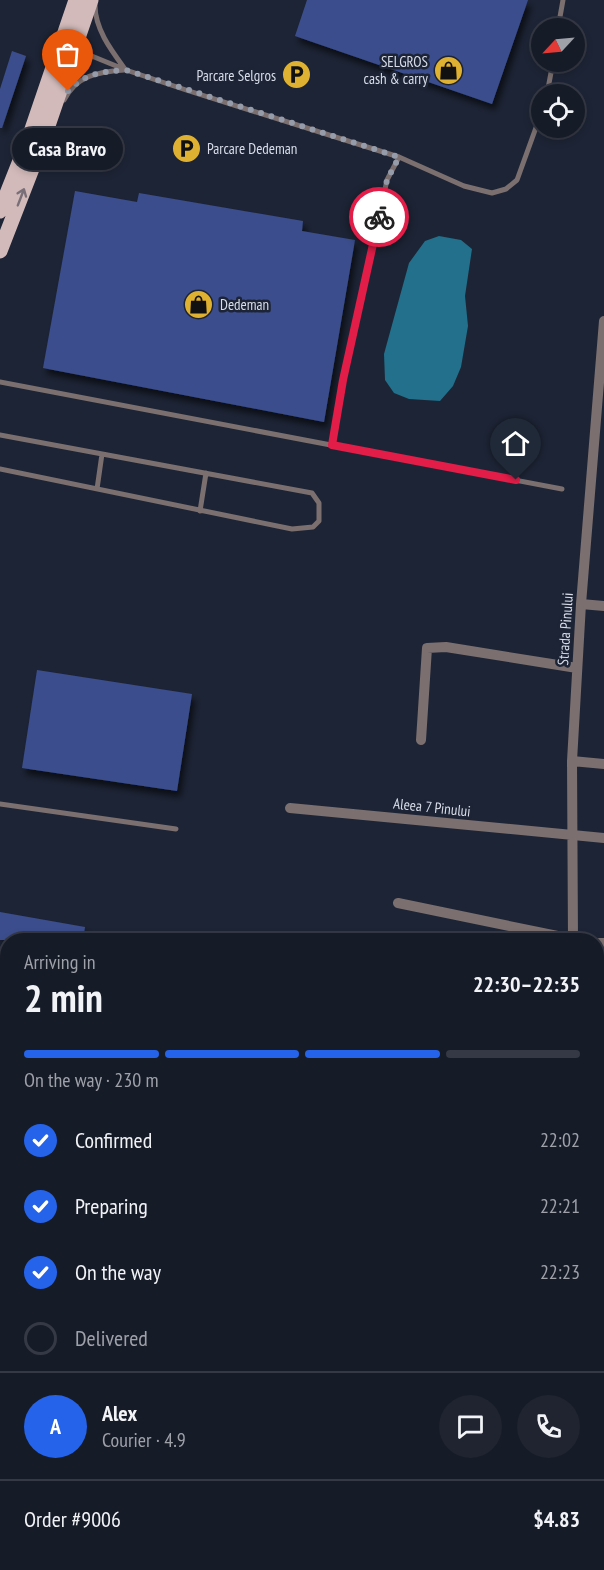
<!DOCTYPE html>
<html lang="en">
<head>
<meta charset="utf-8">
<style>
  :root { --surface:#161b28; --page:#1f2430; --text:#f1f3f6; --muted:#9ea1a8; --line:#353945; --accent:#2563eb }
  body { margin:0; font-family:"PT Sans Narrow",sans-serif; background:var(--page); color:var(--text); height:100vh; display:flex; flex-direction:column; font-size:22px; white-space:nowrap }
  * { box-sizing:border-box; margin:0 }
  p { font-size:20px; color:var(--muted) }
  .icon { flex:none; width:33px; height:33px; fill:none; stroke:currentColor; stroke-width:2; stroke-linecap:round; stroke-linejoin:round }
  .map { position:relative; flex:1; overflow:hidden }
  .drawer { position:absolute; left:0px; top:933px; width:604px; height:638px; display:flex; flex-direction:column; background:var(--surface); border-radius:24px 24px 0 0; box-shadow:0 3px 9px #0003,0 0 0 2px var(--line) }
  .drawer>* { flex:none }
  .needle { width:39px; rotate:244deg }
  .fabs { position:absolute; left:531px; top:18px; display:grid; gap:12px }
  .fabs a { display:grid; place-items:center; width:54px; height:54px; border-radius:50%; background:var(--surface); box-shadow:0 3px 9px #0003,0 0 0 2px var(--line); font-size:30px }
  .pin { position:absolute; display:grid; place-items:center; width:51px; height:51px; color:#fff; margin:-62px -26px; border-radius:50% 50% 50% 0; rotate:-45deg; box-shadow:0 0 6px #0007 }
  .pin .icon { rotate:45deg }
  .courier { position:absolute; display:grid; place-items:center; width:60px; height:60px; margin:-30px; border:4px solid #e11d48; border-radius:50%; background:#fff; color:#222; box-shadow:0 2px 8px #0007 }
  .bubble { position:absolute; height:42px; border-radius:21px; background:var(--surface); box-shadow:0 3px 9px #0003,0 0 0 2px var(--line); font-size:20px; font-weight:700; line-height:42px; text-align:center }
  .headline em { font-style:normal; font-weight:700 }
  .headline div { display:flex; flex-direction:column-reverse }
  .headline { display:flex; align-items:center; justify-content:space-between; height:102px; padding:0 24px }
  h1 { font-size:39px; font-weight:700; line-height:45px }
  .bar { display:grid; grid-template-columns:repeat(4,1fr); gap:9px 6px; align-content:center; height:72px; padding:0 24px }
  .bar i { height:8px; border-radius:4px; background:var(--line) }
  .bar .selected { background:var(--accent) }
  .bar p { grid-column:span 4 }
  .line { display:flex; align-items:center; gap:15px; padding:0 24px; border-top:2px solid var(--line) }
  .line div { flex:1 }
  .round { display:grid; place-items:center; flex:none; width:63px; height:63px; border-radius:32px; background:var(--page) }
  ol { padding:0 24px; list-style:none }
  li { display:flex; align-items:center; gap:18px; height:66px }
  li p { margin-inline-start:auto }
  li .icon { padding:6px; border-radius:50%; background:var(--accent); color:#fff; stroke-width:4 }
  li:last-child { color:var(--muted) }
  li i { width:33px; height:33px; border:3px solid var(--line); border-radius:50% }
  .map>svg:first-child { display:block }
</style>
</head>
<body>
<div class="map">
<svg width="604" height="1570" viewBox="0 0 604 1570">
  <defs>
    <filter id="shadow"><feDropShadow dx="3.5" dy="6" stdDeviation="3" flood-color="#0009"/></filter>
  </defs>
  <rect width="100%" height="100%" fill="#1d2435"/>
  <path fill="#22708b" d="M439,236L461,240L472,249L465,296L468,326L461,367L453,386L440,401L409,399L394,393L385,380L384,354L409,263L425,241Z"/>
  <path fill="#3a4e8c" filter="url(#shadow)" d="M307,0H528L492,104L295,36Z
    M12,51L26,56L2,128H0V89Z
    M75,191L137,202L139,193L303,221L302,231L355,240L324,422L43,368Z
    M37,670L192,694L177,791L22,768Z
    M0,912L85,927L83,940H0Z"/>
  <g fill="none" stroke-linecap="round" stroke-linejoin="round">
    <path stroke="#7b6f6f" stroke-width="5" d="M95,5C95,29 111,50 125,69
      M558,28L563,0
      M77,50L126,70L186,90L399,157L464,186L492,193L506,189L517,180L542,111
      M547,94L553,62
      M64,100C77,75 98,72 124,70
      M0,382L562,489
      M0,435L312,493L319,503V521L313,527L292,529L0,469
      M332,445L343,380L387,180L399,157
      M97,489L102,454
      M200,511L206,473
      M0,804L176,829
      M0,1533L8,1534"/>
    <path stroke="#7b6f6f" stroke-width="10" d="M581,604L604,606
      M421,740L427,648L446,647L577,668
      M572,761L604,764
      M290,808L604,838
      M398,903L577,940
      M573,940L572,761L581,604L604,321
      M597,943H604
      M597,1481L604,1483
      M251,1563L277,1570
      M557,1563L558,1570
      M59,1570L60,1563
      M502,1570V1563"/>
    <path stroke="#ac9999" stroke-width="12" d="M0,959L8,961
      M597,1166L604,1167"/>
    <path stroke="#d3baba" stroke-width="15" d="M0,211L29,138L76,0
      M0,251L42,143L91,0"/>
  </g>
  <defs><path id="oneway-shaft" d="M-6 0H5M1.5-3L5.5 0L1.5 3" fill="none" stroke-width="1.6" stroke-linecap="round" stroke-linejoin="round" transform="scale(1.5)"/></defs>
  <use stroke="#786f78" href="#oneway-shaft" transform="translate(21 197) rotate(-69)"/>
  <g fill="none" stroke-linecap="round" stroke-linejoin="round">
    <path stroke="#979caa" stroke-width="6" stroke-dasharray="0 10.8" d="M68,91C85,73 102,72 126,70L399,157L387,180L379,217"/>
    <path stroke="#e11d48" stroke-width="8" d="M379,217L343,380L332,445L516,480"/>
  </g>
  <defs>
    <symbol id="shop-disc" viewBox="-11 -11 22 22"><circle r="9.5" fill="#deb133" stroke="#1d2435"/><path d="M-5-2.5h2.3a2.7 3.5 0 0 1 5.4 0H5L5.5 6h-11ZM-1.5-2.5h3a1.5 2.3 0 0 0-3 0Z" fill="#111"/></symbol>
    <symbol id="parking-disc" viewBox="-11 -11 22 22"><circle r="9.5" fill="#deb133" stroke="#1d2435"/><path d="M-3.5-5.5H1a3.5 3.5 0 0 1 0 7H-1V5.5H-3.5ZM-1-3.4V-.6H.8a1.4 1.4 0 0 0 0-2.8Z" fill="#111"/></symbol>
  </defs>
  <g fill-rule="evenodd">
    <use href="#shop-disc" x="432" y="54" width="33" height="33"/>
    <use href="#parking-disc" x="280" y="58" width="33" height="33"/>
    <use href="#parking-disc" x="170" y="132" width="33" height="33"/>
    <use href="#shop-disc" x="182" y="288" width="33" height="33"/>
  </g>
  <g text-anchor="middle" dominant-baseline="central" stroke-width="5" stroke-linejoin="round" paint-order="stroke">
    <g font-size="15" fill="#d8dde9" stroke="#1d2435" text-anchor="end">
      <text x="428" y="61">SELGROS<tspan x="428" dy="17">cash &amp; carry</tspan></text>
      <text x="276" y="75">Parcare Selgros</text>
      <text x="207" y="148" text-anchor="start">Parcare Dedeman</text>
      <text x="220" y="304" text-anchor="start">Dedeman</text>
    </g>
    <g font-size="15" fill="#d8dde9" stroke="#1d2435">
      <text transform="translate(565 629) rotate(-86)">Strada Pinului</text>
      <text transform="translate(432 807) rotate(6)">Aleea 7 Pinului</text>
    </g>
  </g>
</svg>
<div class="fabs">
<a><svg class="needle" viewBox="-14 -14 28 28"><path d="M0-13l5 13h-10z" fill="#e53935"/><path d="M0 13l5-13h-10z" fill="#9ea1a8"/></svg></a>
<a><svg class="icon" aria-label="locate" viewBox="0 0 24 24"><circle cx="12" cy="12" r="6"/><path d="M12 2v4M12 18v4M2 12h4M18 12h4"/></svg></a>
</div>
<div class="pin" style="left:68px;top:91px;background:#ea580c"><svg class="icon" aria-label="bag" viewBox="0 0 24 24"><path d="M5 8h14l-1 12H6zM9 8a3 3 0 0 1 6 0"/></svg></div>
<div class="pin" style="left:516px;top:480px;background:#1f2937"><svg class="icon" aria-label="home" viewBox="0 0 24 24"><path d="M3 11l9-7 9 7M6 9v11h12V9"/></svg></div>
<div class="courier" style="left:379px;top:217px"><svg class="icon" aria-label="bike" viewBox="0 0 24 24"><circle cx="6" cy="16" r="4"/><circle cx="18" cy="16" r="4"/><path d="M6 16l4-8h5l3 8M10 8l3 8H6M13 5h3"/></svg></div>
<div class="bubble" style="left:12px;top:128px;width:111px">Casa Bravo</div>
<section class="drawer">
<div class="headline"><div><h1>2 min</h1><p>Arriving in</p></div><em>22:30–22:35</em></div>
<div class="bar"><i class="selected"></i><i class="selected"></i><i class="selected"></i><i></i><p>On the way · 230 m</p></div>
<ol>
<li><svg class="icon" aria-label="check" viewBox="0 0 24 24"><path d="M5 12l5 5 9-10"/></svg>Confirmed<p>22:02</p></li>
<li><svg class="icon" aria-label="check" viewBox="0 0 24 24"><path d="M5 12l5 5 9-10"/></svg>Preparing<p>22:21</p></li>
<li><svg class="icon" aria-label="check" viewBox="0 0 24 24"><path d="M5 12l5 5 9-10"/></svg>On the way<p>22:23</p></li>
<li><i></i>Delivered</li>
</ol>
<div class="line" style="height:108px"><b class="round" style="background:var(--accent);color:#fff">A</b><div><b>Alex</b><p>Courier · 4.9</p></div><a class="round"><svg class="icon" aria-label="chat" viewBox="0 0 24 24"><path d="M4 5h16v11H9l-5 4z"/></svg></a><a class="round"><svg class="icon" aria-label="phone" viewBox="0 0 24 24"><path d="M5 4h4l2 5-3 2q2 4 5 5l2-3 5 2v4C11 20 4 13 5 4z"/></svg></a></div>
<div class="line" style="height:78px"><div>Order #9006</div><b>$4.83</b></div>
</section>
</div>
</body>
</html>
